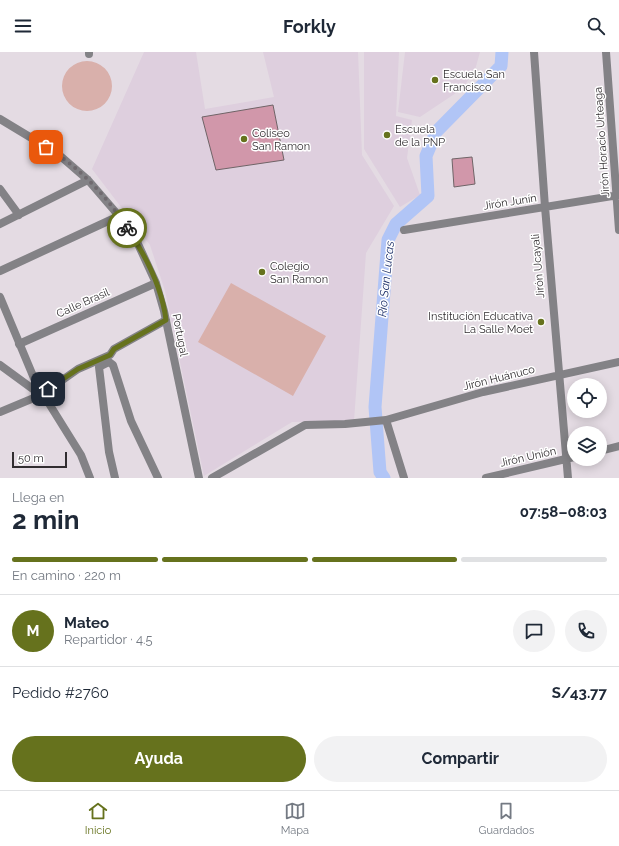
<!DOCTYPE html>
<html lang="es">
<head>
<meta charset="utf-8">
<style>
  :root { --surface:#fff; --page:#f2f2f3; --text:#1f2937; --muted:#747a83; --line:#e0e1e3; --accent:#66721d }
  body { margin:0; font-family:Raleway,sans-serif; background:var(--page); color:var(--text); height:100vh; display:flex; flex-direction:column; font-size:15px; white-space:nowrap }
  * { box-sizing:border-box; margin:0 }
  p { font-size:13px; color:var(--muted) }
  .icon { flex:none; width:22px; height:22px; fill:none; stroke:currentColor; stroke-width:2; stroke-linecap:round; stroke-linejoin:round }
  .map { position:relative; height:426px; overflow:hidden }
  .sheet { display:flex; flex-direction:column; background:var(--surface); flex:1 }
  .sheet>* { flex:none }
  .tools { position:absolute; left:567px; top:326px; display:grid; gap:8px }
  .tools a { display:grid; place-items:center; width:40px; height:40px; border-radius:50%; background:var(--surface); box-shadow:0 2px 10px #0003; font-size:20px }
  .scale { position:absolute; left:12px; bottom:10px; width:55px; box-sizing:border-box; padding-left:4px; border:2px solid #312d30; border-top:0; font-size:11px; line-height:14px; white-space:nowrap; color:#312d30; -webkit-text-stroke:3px #fff; paint-order:stroke }
  .pin { position:absolute; display:grid; place-items:center; width:34px; height:34px; color:#fff; margin:-17px; border-radius:8px; box-shadow:0 2px 6px #0006 }
  .courier { position:absolute; display:grid; place-items:center; width:40px; height:40px; margin:-20px; border:3px solid #66721d; border-radius:50%; background:#fff; color:#222; box-shadow:0 1px 5px #0007 }
  .head em { font-style:normal; font-weight:700 }
  .head div { display:flex; flex-direction:column-reverse }
  .head { display:flex; align-items:center; justify-content:space-between; height:68px; padding:0 12px }
  h1 { font-size:26px; font-weight:700; line-height:30px }
  .bar { display:grid; grid-template-columns:repeat(4,1fr); gap:6px 4px; align-content:center; height:48px; padding:0 12px }
  .bar i { height:5px; border-radius:3px; background:var(--line) }
  .bar .active { background:var(--accent) }
  .bar p { grid-column:span 4 }
  .line { display:flex; align-items:center; gap:10px; padding:0 12px; border-top:1px solid var(--line) }
  .line div { flex:1 }
  .round { display:grid; place-items:center; flex:none; width:42px; height:42px; border-radius:21px; background:var(--page) }
  .action { display:flex; gap:8px; margin-top:auto; padding:8px 12px }
  .action a { flex:1; height:46px; border-radius:24px; background:var(--accent); color:#fff; font-size:16px; font-weight:700; line-height:46px; text-align:center }
  .action a+a { background:var(--page); color:var(--text) }
  header { display:flex; justify-content:space-between; align-items:center; height:52px; padding:0 12px; background:var(--surface); font-size:18px; font-weight:700 }
  .menu { display:flex; justify-content:space-around; align-items:center; height:56px; border-top:1px solid var(--line); background:var(--surface); font-size:11px; color:var(--muted) }
  .menu a { display:grid; justify-items:center; gap:2px }
  .menu .active { color:var(--accent) }
  .map>svg:first-child { display:block }
</style>
</head>
<body>
<header><svg class="icon" aria-label="menu" viewBox="0 0 24 24"><path d="M4 6h16M4 12h16M4 18h16"/></svg>Forkly<svg class="icon" aria-label="search" viewBox="0 0 24 24"><circle cx="10" cy="10" r="6"/><path d="M15 15l6 6"/></svg></header>
<div class="map">
<svg width="619" height="426" viewBox="0 0 619 426">
  <rect width="100%" height="100%" fill="#e4dbe3"/>
  <path fill="#decfde" d="M144,0H196L205,57L274,45L263,0H358L362,103L394,154L366,201L354,369L292,370L204,424L165,239L150,193L92,117Z
    M364,0H399L396,64L412,68L407,106L420,143L400,155L364,97Z
    M405,0H480L475,18L462,37L420,65L398,60Z"/>
  <path fill="#d9b0ab" d="M62 34a25 25 0 1 1 50 0a25 25 0 1 1-50 0Z
    M231,231L326,284L293,344L198,290Z"/>
  <g fill="none" stroke-linecap="round" stroke-linejoin="round">
    <path stroke="#b1c5f6" stroke-width="13" d="M384,426L380,420L375,355L388,188L396,172L428,144L426,104L436,80L501,14L502,0"/>
  </g>
  <path fill="#d197aa" stroke="#6f6467" d="M273,53L284,108L216,118L202,65Z
    M472,105L475,132L454,135L452,107Z"/>
  <g fill="none" stroke-linecap="round" stroke-linejoin="round">
    <path stroke="#838286" stroke-width="8" d="M534,0L545,155L568,426
      M606,0L619,178
      M89,2V0
      M0,67L58,102L88,128L119,164L138,192L156,231L164,259L199,426
      M0,137L19,163
      M0,172L88,128
      M404,178L619,143
      M0,219L119,164
      M19,292L156,231
      M0,313L41,343L48,350L81,403L90,426
      M41,343L78,317L110,303L114,297L166,268
      M386,368L404,426
      M600,399L619,394
      M115,426L109,400L99,315L109,310L113,313L131,369L158,426
      M212,426L305,373L345,372L386,368L483,340L619,310
      M486,426L574,405"/>
    <path stroke="#838286" stroke-width="8" d="M0,245L41,343L0,360"/>
  </g>
  <g fill="none" stroke-linecap="round" stroke-linejoin="round">
    <path stroke="#706a6f" stroke-width="4" stroke-dasharray="0 7.2" d="M46,95C79,115 107,144 127,176"/>
    <path stroke="#66721d" stroke-width="5" d="M48,337L78,317L110,303L114,297L166,268C162,235 146,204 127,176"/>
  </g>
  <g fill="#66721d" stroke="#fff" stroke-width="1.5">
    <circle cx="435" cy="28" r="4"/>
    <circle cx="387" cy="83" r="4"/>
    <circle cx="244" cy="87" r="4"/>
    <circle cx="262" cy="220" r="4"/>
    <circle cx="541" cy="270" r="4"/>
  </g>
  <g text-anchor="middle" dominant-baseline="central" stroke-width="3" stroke-linejoin="round" paint-order="stroke">
    <g font-size="11" fill="#312d30" stroke="#fff" text-anchor="start">
      <text x="443" y="22">Escuela San<tspan x="443" dy="13">Francisco</tspan></text>
      <text x="395" y="77">Escuela<tspan x="395" dy="13">de la PNP</tspan></text>
      <text x="252" y="81">Coliseo<tspan x="252" dy="13">San Ramon</tspan></text>
      <text x="270" y="214">Colegio<tspan x="270" dy="13">San Ramon</tspan></text>
      <text x="533" y="264" text-anchor="end">Institución Educativa<tspan x="533" dy="13">La Salle Moet</tspan></text>
    </g>
    <g font-size="11" fill="#312d30" stroke="#fff">
      <text transform="translate(602 90) rotate(-94)">Jirón Horacio Urteaga</text>
      <text transform="translate(510 150) rotate(-9)">Jirón Junín</text>
      <text transform="translate(538 214) rotate(-95)">Jirón Ucayali</text>
      <text transform="translate(83 251) rotate(-24)">Calle Brasil</text>
      <text transform="translate(180 283) rotate(79)">Portugal</text>
      <text transform="translate(499 326) rotate(-14)">Jirón Huánuco</text>
      <text transform="translate(528 405) rotate(-13)">Jirón Unión</text>
    </g>
    <g font-size="12" font-style="italic" fill="#20336c" stroke="#fff">
      <text transform="translate(386 227) rotate(-84)">Río San Lucas</text>
    </g>
  </g>
</svg>
<div class="tools">
<a><svg class="icon" aria-label="locate" viewBox="0 0 24 24"><circle cx="12" cy="12" r="6"/><path d="M12 2v4M12 18v4M2 12h4M18 12h4"/></svg></a>
<a><svg class="icon" aria-label="layers" viewBox="0 0 24 24"><path d="M12 4l9 5-9 5-9-5zM3 14l9 5 9-5"/></svg></a>
</div>
<div class="scale">50 m</div>
<div class="pin" style="left:46px;top:95px;background:#ea580c"><svg class="icon" aria-label="bag" viewBox="0 0 24 24"><path d="M5 8h14l-1 12H6zM9 8a3 3 0 0 1 6 0"/></svg></div>
<div class="pin" style="left:48px;top:337px;background:#1f2937"><svg class="icon" aria-label="home" viewBox="0 0 24 24"><path d="M3 11l9-7 9 7M6 9v11h12V9"/></svg></div>
<div class="courier" style="left:127px;top:176px"><svg class="icon" aria-label="bike" viewBox="0 0 24 24"><circle cx="6" cy="16" r="4"/><circle cx="18" cy="16" r="4"/><path d="M6 16l4-8h5l3 8M10 8l3 8H6M13 5h3"/></svg></div>
</div>
<section class="sheet">
<div class="head"><div><h1>2 min</h1><p>Llega en</p></div><em>07:58–08:03</em></div>
<div class="bar"><i class="active"></i><i class="active"></i><i class="active"></i><i></i><p>En camino · 220 m</p></div>
<div class="line" style="height:72px"><b class="round" style="background:var(--accent);color:#fff">M</b><div><b>Mateo</b><p>Repartidor · 4.5</p></div><a class="round"><svg class="icon" aria-label="chat" viewBox="0 0 24 24"><path d="M4 5h16v11H9l-5 4z"/></svg></a><a class="round"><svg class="icon" aria-label="phone" viewBox="0 0 24 24"><path d="M5 4h4l2 5-3 2q2 4 5 5l2-3 5 2v4C11 20 4 13 5 4z"/></svg></a></div>
<div class="line" style="height:52px"><div>Pedido #2760</div><b>S/43.77</b></div>
<div class="action"><a>Ayuda</a><a>Compartir</a></div>
</section>
<nav class="menu">
<a class="active"><svg class="icon" aria-label="home" viewBox="0 0 24 24"><path d="M3 11l9-7 9 7M6 9v11h12V9"/></svg>Inicio</a>
<a><svg class="icon" aria-label="map" viewBox="0 0 24 24"><path d="M3 6l6-2 6 2 6-2v14l-6 2-6-2-6 2zM9 4v14M15 6v14"/></svg>Mapa</a>
<a><svg class="icon" aria-label="saved" viewBox="0 0 24 24"><path d="M7 4h10v16l-5-4-5 4z"/></svg>Guardados</a>
</nav>
</body>
</html>
